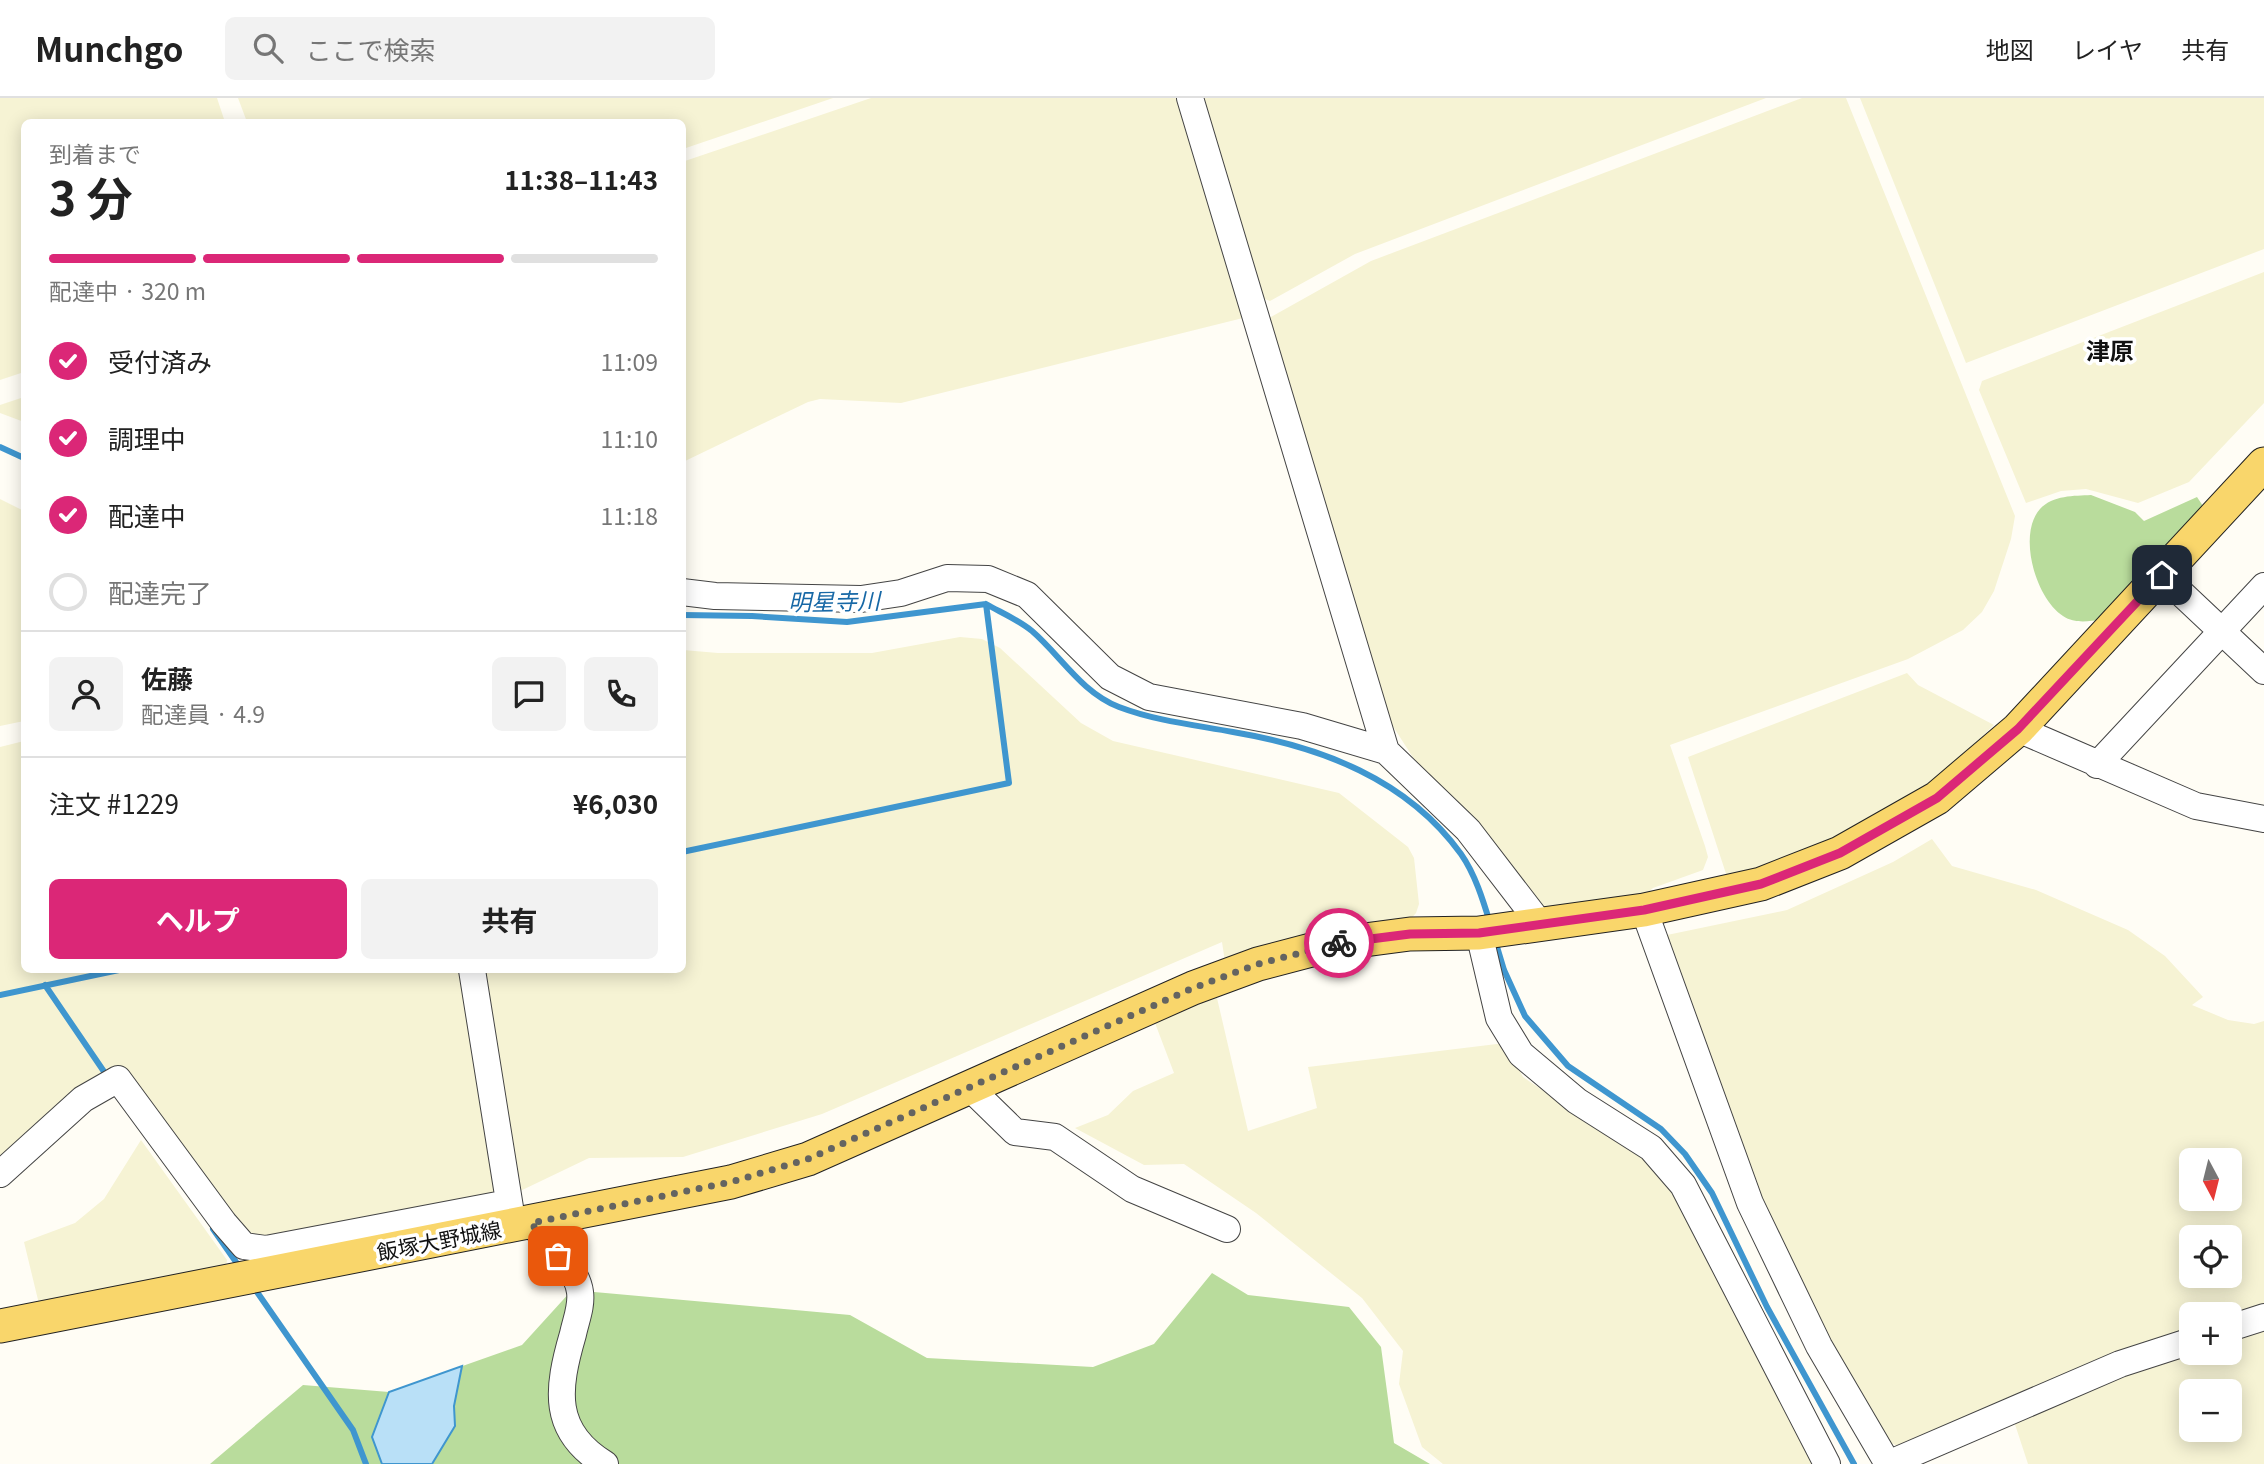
<!DOCTYPE html>
<html lang="ja">
<head>
<meta charset="utf-8">
<style>
  :root { --surface:#fff; --page:#f2f2f2; --text:#222; --muted:#767676; --line:#e0e0e0; --accent:#db2777 }
  body { margin:0; font-family:Georgia,"Noto Sans JP",serif; background:var(--page); color:var(--text); height:100vh; display:flex; flex-direction:column; font-size:26px; white-space:nowrap }
  * { box-sizing:border-box; margin:0 }
  p { font-size:23px; color:var(--muted) }
  .icon { flex:none; width:38px; height:38px; fill:none; stroke:currentColor; stroke-width:2; stroke-linecap:round; stroke-linejoin:round }
  .map { position:relative; flex:1; overflow:hidden }
  .details { position:absolute; left:21px; top:21px; width:665px; height:854px; display:flex; flex-direction:column; background:var(--surface); border-radius:10px; box-shadow:0 4px 18px #0003 }
  .details>* { flex:none }
  .needle { width:46px; rotate:173deg }
  .controls { position:absolute; left:2179px; top:1050px; display:grid; gap:14px }
  .controls a { display:grid; place-items:center; width:63px; height:63px; border-radius:10px; background:var(--surface); box-shadow:0 4px 18px #0003; font-size:35px }
  .pin { position:absolute; display:grid; place-items:center; width:60px; height:60px; color:#fff; margin:-30px; border-radius:14px; box-shadow:0 4px 10px #0006 }
  .courier { position:absolute; display:grid; place-items:center; width:70px; height:70px; margin:-35px; border:5px solid #db2777; border-radius:50%; background:#fff; color:#222; box-shadow:0 2px 9px #0007 }
  .overview em { font-style:normal; font-weight:700 }
  .overview div { display:flex; flex-direction:column-reverse }
  .overview { display:flex; align-items:center; justify-content:space-between; height:119px; padding:0 28px }
  h1 { font-size:46px; font-weight:700; line-height:52px }
  .bar { display:grid; grid-template-columns:repeat(4,1fr); gap:10px 7px; align-content:center; height:84px; padding:0 28px }
  .bar i { height:9px; border-radius:5px; background:var(--line) }
  .bar .current { background:var(--accent) }
  .bar p { grid-column:span 4 }
  .line { display:flex; align-items:center; gap:18px; padding:0 28px; border-top:2px solid var(--line) }
  .line div { flex:1 }
  .round { display:grid; place-items:center; flex:none; width:74px; height:74px; border-radius:10px; background:var(--page) }
  ol { padding:0 28px; list-style:none }
  li { display:flex; align-items:center; gap:21px; height:77px }
  li p { margin-inline-start:auto }
  li .icon { padding:7px; border-radius:50%; background:var(--accent); color:#fff; stroke-width:4 }
  li:last-child { color:var(--muted) }
  li i { width:38px; height:38px; border:4px solid var(--line); border-radius:50% }
  .button { display:flex; gap:14px; margin-top:auto; padding:14px 28px }
  .button a { flex:1; height:80px; border-radius:10px; background:var(--accent); color:#fff; font-size:28px; font-weight:700; line-height:80px; text-align:center }
  .button a+a { background:var(--page); color:var(--text) }
  header { display:flex; align-items:center; gap:42px; box-sizing:border-box; height:98px; padding:0 35px; background:var(--surface); border-bottom:2px solid var(--line) }
  header strong { font-size:33px }
  nav { display:flex; gap:38px; margin-inline-start:auto; font-size:24px }
  .search { width:490px; height:63px; background:var(--page); display:flex; align-items:center; gap:18px; box-sizing:border-box; padding:0 24px; border-radius:10px; color:var(--muted); font-size:26px }
  .map>svg:first-child { display:block }
</style>
</head>
<body>
<header>
<strong>Munchgo</strong>
<div class="search"><svg class="icon" aria-label="search" viewBox="0 0 24 24"><circle cx="10" cy="10" r="6"/><path d="M15 15l6 6"/></svg>ここで検索</div>
<nav><a>地図</a><a>レイヤ</a><a>共有</a></nav>
</header>
<div class="map">
<svg width="2264" height="1366" viewBox="0 0 2264 1366">
  <rect width="100%" height="100%" fill="#fffdf5"/>
  <path fill="#f6f3d4" fill-rule="evenodd" d="M0,0H217L225,24H24V274L0,282Z
    M238,0H833L683,51L682,24H247Z
    M871,0H1182L1247,219L901,305L820,301L808,304L683,364L682,64Z
    M1202,0H1766L1355,156L1270,203L1262,200Z
    M1802,0H1846L2015,418L2011,441L1994,493L1982,514L1963,532L1908,561L1670,647L1705,748L1708,759L1703,772L1653,790L1641,800L1545,810L1423,675L1378,605L1269,220L1371,163Z
    M1860,0H2264V151L1966,265Z
    M2264,174V305L2189,384L2138,405L2086,391L2061,393L2026,405L1979,292L1982,283Z
    M24,299V324L0,315V307Z
    M0,401L24,413V623L0,628Z
    M960,539L982,541L1000,550L1081,625L1113,643L1339,695L1408,749L1414,760L1419,806L1416,815L1409,823L1225,864L1222,844L822,1016L683,1059L589,1060L516,1095L481,872H682L683,552L718,555H872Z
    M1907,575L1918,587L1994,627L1942,677L1852,734L1729,785L1688,659Z
    M24,643V872H463L499,1099L262,1145L242,1136L121,973L0,1066V649Z
    M1932,741L1952,768L2036,792L2128,832L2165,858L2203,899L2192,907L2228,922L2254,926L2264,923V1366H2028L2007,1302L1902,1350L1889,1344L1812,1213L1749,1079L1667,837L1787,812L1893,764ZM2191,1062H2230V1101H2191ZM2191,1139H2230V1178H2191ZM2191,1216H2230V1255H2191ZM2191,1293H2230V1332H2191Z
    M1217,900L1248,1033L1317,1010L1308,969L1505,945L1523,979L1651,1065L1670,1089L1817,1366H1443L1422,1349L1399,1286L1403,1253L1362,1200L1256,1115L1184,1066L1144,1067L1075,1030L1108,1017L1133,993L1174,975L1155,925L1183,908Z
    M141,1042L227,1162L226,1169L39,1206L24,1144L75,1125L104,1101Z"/>
  <path fill="#b9dc9c" d="M2091,397L2135,414L2144,423L2197,399L2203,408L2101,522C2088,523 2075,526 2063,518C2036,501 2017,437 2040,411C2053,397 2074,398 2091,397Z
    M1212,1175L1248,1197L1349,1209L1381,1249L1394,1345L1430,1366H210L303,1287L389,1294L522,1247L572,1192L850,1217L927,1260L1093,1269L1154,1246Z"/>
  <path fill="#b9e0f7" stroke="#3f96cf" stroke-width="2" d="M462,1268L454,1308L455,1328L432,1366H382L372,1339L389,1294Z"/>
  <g fill="none" stroke-linecap="round" stroke-linejoin="round">
    <path stroke="#3f96cf" stroke-width="6" d="M0,349L24,360
      M986,506C1000,514 1019,522 1032,533C1061,558 1081,594 1119,609C1156,623 1195,627 1233,634C1321,649 1407,681 1461,756C1475,776 1483,802 1490,825
      M682,517L752,518L847,524L986,506
      M682,754L1009,685L986,506
      M1495,842L1504,872L1525,918L1568,968L1661,1031L1685,1056L1712,1095L1767,1209L1854,1366
      M45,887L107,978
      M0,897L119,872
      M213,1131L236,1164
      M257,1194L353,1332L366,1366"/>
    <defs>
      <path id="minor" d="M1190,0L1386,653L1468,732L1541,827
        M2162,477L2264,573
        M682,494L715,498L861,501L901,495L947,480L988,481L1027,497L1110,579L1149,599L1302,628L1386,653
        M2018,631L2196,708L2264,721
        M2097,667L2264,488
        M1644,812L1750,1105L1819,1248L1888,1366
        M1479,835L1499,920L1521,956L1577,1003L1651,1050L1683,1087L1827,1366
        M472,872L512,1122
        M971,991L1015,1034L1055,1039L1132,1091L1227,1131
        M0,1076L83,1001L118,981L224,1125L244,1148L266,1151L508,1105
        M531,1125C546,1143 577,1169 580,1194C582,1208 576,1222 573,1236C557,1291 551,1333 605,1366
        M2230,1230L2264,1219
        M1888,1366L2120,1266L2191,1243"/>
      <path id="major" d="M0,1228L731,1084L808,1061L1193,890L1258,866L1334,846L1410,836L1479,835L1644,812L1761,786L1840,755L1937,700L2018,631L2264,366"/>
    </defs>
    <use href="#minor" stroke="#444" stroke-width="28"/>
    <use href="#major" stroke="#222" stroke-width="35"/>
    <use href="#minor" stroke="#fff" stroke-width="26"/>
    <use href="#major" stroke="#f9d66b" stroke-width="33"/>
  </g>
  <g fill="none" stroke-linecap="round" stroke-linejoin="round">
    <path stroke="#646461" stroke-width="7" stroke-dasharray="0 12.6" d="M558,1158L531,1125L731,1084L808,1061L1193,890L1258,866L1339,845"/>
    <path stroke="#db2777" stroke-width="9" d="M1339,845L1410,836L1479,835L1644,812L1761,786L1840,755L1937,700L2018,631L2162,477"/>
  </g>
  <g text-anchor="middle" dominant-baseline="central" stroke-width="7" stroke-linejoin="round" paint-order="stroke">
    <g font-size="21" fill="#111" stroke="#fff">
      <text transform="translate(439 1142) rotate(-11)">飯塚大野城線</text>
    </g>
    <g font-size="23" font-style="italic" fill="#1768a6" stroke="#fff">
      <text transform="translate(834 502) rotate(-1)">明星寺川</text>
    </g>
    <g font-size="24" font-weight="bold" fill="#111" stroke="#fff">
      <text x="2110" y="251">津原</text>
    </g>
  </g>
</svg>
<div class="controls">
<a><svg class="needle" viewBox="-14 -14 28 28"><path d="M0-13l5 13h-10z" fill="#e53935"/><path d="M0 13l5-13h-10z" fill="#767676"/></svg></a>
<a><svg class="icon" aria-label="locate" viewBox="0 0 24 24"><circle cx="12" cy="12" r="6"/><path d="M12 2v4M12 18v4M2 12h4M18 12h4"/></svg></a>
<a>+</a>
<a>−</a>
</div>
<div class="pin" style="left:558px;top:1158px;background:#ea580c"><svg class="icon" aria-label="bag" viewBox="0 0 24 24"><path d="M5 8h14l-1 12H6zM9 8a3 3 0 0 1 6 0"/></svg></div>
<div class="pin" style="left:2162px;top:477px;background:#1f2937"><svg class="icon" aria-label="home" viewBox="0 0 24 24"><path d="M3 11l9-7 9 7M6 9v11h12V9"/></svg></div>
<div class="courier" style="left:1339px;top:845px"><svg class="icon" aria-label="bike" viewBox="0 0 24 24"><circle cx="6" cy="16" r="4"/><circle cx="18" cy="16" r="4"/><path d="M6 16l4-8h5l3 8M10 8l3 8H6M13 5h3"/></svg></div>
<section class="details">
<div class="overview"><div><h1>3 分</h1><p>到着まで</p></div><em>11:38–11:43</em></div>
<div class="bar"><i class="current"></i><i class="current"></i><i class="current"></i><i></i><p>配達中 · 320 m</p></div>
<ol>
<li><svg class="icon" aria-label="check" viewBox="0 0 24 24"><path d="M5 12l5 5 9-10"/></svg>受付済み<p>11:09</p></li>
<li><svg class="icon" aria-label="check" viewBox="0 0 24 24"><path d="M5 12l5 5 9-10"/></svg>調理中<p>11:10</p></li>
<li><svg class="icon" aria-label="check" viewBox="0 0 24 24"><path d="M5 12l5 5 9-10"/></svg>配達中<p>11:18</p></li>
<li><i></i>配達完了</li>
</ol>
<div class="line" style="height:126px"><a class="round"><svg class="icon" aria-label="person" viewBox="0 0 24 24"><circle cx="12" cy="8" r="4"/><path d="M4 21q1-7 8-7t8 7"/></svg></a><div><b>佐藤</b><p>配達員 · 4.9</p></div><a class="round"><svg class="icon" aria-label="chat" viewBox="0 0 24 24"><path d="M4 5h16v11H9l-5 4z"/></svg></a><a class="round"><svg class="icon" aria-label="phone" viewBox="0 0 24 24"><path d="M5 4h4l2 5-3 2q2 4 5 5l2-3 5 2v4C11 20 4 13 5 4z"/></svg></a></div>
<div class="line" style="height:91px"><div>注文 #1229</div><b>¥6,030</b></div>
<div class="button"><a>ヘルプ</a><a>共有</a></div>
</section>
</div>
</body>
</html>
